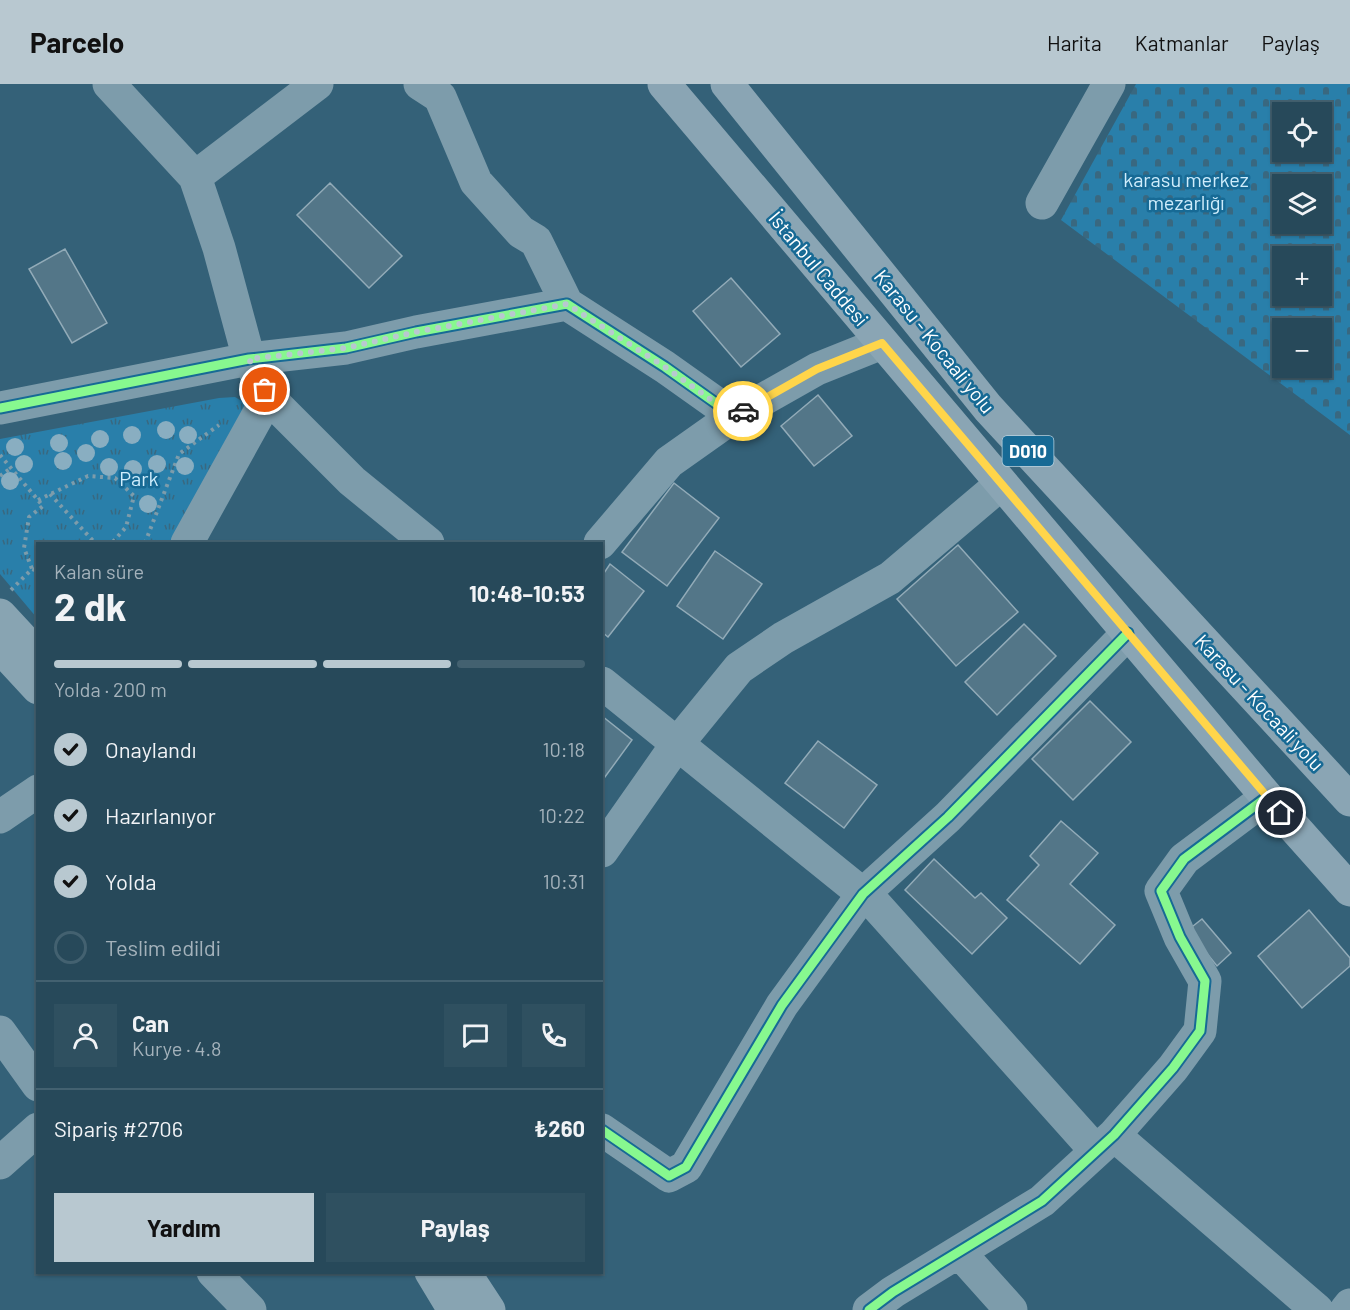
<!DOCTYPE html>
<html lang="tr">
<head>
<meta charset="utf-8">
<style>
  :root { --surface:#27495a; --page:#2f5060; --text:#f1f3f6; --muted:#a4b2bb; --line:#436170; --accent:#b8c8d0 }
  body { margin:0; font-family:Barlow,sans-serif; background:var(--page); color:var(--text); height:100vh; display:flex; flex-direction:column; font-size:22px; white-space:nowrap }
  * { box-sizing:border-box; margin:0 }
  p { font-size:20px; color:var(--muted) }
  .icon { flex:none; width:33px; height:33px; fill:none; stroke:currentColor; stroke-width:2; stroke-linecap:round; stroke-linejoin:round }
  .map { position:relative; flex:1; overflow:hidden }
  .panel { position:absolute; left:36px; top:458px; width:567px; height:732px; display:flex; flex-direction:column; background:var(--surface); border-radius:0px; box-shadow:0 2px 4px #0004,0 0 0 2px var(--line) }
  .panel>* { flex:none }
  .fabs { position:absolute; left:1272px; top:18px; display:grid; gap:12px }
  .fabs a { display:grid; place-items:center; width:60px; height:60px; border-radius:0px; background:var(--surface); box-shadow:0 2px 4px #0004,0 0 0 2px var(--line); font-size:30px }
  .pin { position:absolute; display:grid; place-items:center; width:51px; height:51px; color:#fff; margin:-26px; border:3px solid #fff; border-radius:50%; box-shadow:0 2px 6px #0007 }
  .courier { position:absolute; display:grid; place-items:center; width:60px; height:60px; margin:-30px; border:4px solid #ffd54a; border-radius:50%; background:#fff; color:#222; box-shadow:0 2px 8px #0007 }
  .headline em { font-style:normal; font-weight:700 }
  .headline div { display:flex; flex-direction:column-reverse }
  .headline { display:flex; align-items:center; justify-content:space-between; height:102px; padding:0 18px }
  h1 { font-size:39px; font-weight:700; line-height:45px }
  .bar { display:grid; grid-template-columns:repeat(4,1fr); gap:9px 6px; align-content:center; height:72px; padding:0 18px }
  .bar i { height:8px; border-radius:4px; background:var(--line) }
  .bar .active { background:var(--accent) }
  .bar p { grid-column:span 4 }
  .line { display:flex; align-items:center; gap:15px; padding:0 18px; border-top:2px solid var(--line) }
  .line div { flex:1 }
  .round { display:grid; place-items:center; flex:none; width:63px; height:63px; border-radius:0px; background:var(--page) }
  ol { padding:0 18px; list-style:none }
  li { display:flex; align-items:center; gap:18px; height:66px }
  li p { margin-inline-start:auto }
  li .icon { padding:6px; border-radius:50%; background:var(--accent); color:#111; stroke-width:4 }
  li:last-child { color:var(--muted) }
  li i { width:33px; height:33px; border:3px solid var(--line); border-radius:50% }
  .button { display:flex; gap:12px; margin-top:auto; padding:12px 18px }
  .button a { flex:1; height:69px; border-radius:0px; background:var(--accent); color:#111; font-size:24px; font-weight:700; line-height:69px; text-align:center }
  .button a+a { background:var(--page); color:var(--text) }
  header { display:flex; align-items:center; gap:36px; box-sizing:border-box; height:84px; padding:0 30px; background:var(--accent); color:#111 }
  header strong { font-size:28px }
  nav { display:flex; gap:33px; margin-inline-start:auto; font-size:21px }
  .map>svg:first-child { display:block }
</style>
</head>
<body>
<header>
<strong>Parcelo</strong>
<nav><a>Harita</a><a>Katmanlar</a><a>Paylaş</a></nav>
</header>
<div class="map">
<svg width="1350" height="1226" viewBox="0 0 1350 1226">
  <defs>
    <pattern id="cemetery-stones" width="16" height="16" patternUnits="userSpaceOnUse" patternTransform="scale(1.5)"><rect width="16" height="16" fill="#297faa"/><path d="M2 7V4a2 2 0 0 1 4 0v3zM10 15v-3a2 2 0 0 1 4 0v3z" fill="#396880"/></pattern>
    <pattern id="park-tufts" width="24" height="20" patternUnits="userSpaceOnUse" patternTransform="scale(1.5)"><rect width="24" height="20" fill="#297faa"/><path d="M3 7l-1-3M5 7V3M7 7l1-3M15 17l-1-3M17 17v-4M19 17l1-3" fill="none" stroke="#396880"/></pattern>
  </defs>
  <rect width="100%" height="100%" fill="#346178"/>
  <path fill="url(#cemetery-stones)" fill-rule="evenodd" d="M1136,0H1350V351L1061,136ZM1282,28H1322V68H1282ZM1282,100H1322V140H1282ZM1282,172H1322V212H1282ZM1282,244H1322V284H1282Z"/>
  <path fill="url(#park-tufts)" d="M235,313L245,319L246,334L179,459H38L37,534L0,490V355L219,314Z"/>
  <path fill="#537688" stroke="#92abb8" stroke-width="1.5" d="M330,99L402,172L369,204L297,131Z
    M65,165L107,239L72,259L29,185Z
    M731,194L780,250L741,283L693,227Z
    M818,311L852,352L814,382L781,342Z
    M674,399L719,434L667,502L622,468Z
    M958,461L1018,528L956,582L897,515Z
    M715,467L762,500L723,555L677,522Z
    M610,480L644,507L608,553L602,548V492Z
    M1024,540L1056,572L997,631L965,598Z
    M1090,617L1131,658L1073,716L1032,675Z
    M602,632L632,656L602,697Z
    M818,657L877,701L844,744L785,699Z
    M1061,737L1098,769L1070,800L1115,841L1080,880L1007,816L1039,781L1030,772Z
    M934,775L975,814L981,809L1007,834L972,870L905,806Z
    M1309,826L1350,874V882L1302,924L1258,872Z
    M1202,835L1231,869L1217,882L1188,846Z"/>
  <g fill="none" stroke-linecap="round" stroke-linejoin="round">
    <path stroke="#7d9cab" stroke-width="4" stroke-dasharray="3 4.5" stroke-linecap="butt" d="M0,371L43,422L29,433L24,464L32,485
      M0,392L11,384
      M50,410L95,459
      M38,416L88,392L115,394L134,412L126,443L112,459
      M145,459L179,370L219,341
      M11,506L32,485L38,487"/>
    <path stroke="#7d9cab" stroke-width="33" d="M109,0L195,93L219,164L249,275L268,313L352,397L428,459
      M420,0L440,13L476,98L521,148L536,157L567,220
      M195,93L317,0
      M1042,119L1109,0
      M0,324L249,275L346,264L416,248L567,220L665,283L734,332
      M187,459L268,313
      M600,459L669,378L734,332L817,285L882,259
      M602,599L874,819L1096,1067
      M0,733L38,707
      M602,767L677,660L739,584L783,554L890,494L1001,400
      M0,948L38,1001
      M602,1046L669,1092L686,1083L782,921L863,810L948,733L1128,549
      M1114,1051L1317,1226
      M0,1079L38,1045
      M959,1168L1011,1226
      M213,1188L250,1226
      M869,1226L893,1208L1042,1117L1114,1051L1173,984L1200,947L1205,897L1180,853L1161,807L1184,775L1267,713
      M1346,1226L1350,1221"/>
    <path stroke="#88a4b2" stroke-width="33" d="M0,531L38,572
      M0,563L38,604
      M431,1188L454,1226
      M464,1188L489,1226"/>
    <path stroke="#8aa5b4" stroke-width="33" d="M664,0L1267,713L1350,806
      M727,0L988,324L1350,716"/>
    <defs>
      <path id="cycleway" d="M0,324L249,275L346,264L416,248L567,220L665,283L734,332
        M602,1046L669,1092L686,1083L782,921L863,810L948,733L1128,549
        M869,1226L893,1208L1042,1117L1114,1051L1173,984L1200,947L1205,897L1180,853L1161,807L1184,775L1267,713"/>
    </defs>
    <use href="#cycleway" stroke="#176a95" stroke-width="13"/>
    <use href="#cycleway" stroke="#87f88f" stroke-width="9"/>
  </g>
  <g fill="#89aec1">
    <circle cx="166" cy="346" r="9"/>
    <circle cx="132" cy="351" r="9"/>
    <circle cx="188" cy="351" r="9"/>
    <circle cx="100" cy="355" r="9"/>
    <circle cx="59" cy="359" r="9"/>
    <circle cx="15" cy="363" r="9"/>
    <circle cx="86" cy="369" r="9"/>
    <circle cx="63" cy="377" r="9"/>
    <circle cx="24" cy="380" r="9"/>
    <circle cx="157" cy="380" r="9"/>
    <circle cx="185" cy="382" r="9"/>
    <circle cx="109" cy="383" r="9"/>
    <circle cx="133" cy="385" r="9"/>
    <circle cx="10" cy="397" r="9"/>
    <circle cx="148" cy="420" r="9"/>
  </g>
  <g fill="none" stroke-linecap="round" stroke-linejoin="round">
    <path stroke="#b8c8d0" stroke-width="6" stroke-dasharray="0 10.8" d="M265,306L249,275L346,264L416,248L567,220L665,283L734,332L743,327"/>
    <path stroke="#ffd54a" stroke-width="8" d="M743,327L817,285L882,259L1281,729"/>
  </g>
  <g text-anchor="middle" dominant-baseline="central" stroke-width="5" stroke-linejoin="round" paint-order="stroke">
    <rect fill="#176a95" stroke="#b9d2df" stroke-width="1.5" x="1002.5" y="352" width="51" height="30" rx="4.5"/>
    <g font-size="18" font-weight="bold" fill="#fff">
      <text x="1028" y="367">D010</text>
    </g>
    <g font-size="20" fill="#cfedfc" stroke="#176a95">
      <text x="1186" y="95">karasu merkez<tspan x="1186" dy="23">mezarlığı</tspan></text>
      <text x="139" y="394">Park</text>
    </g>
    <g font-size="20" fill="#fff" stroke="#176a95">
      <text transform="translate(819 184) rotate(50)">İstanbul Caddesi</text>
      <text transform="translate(935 257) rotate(51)">Karasu - Kocaali yolu</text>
      <text transform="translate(1260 618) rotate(47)">Karasu - Kocaali yolu</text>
    </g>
  </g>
</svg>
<div class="fabs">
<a><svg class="icon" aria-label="locate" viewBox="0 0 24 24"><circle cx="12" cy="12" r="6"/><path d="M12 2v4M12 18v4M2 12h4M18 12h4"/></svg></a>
<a><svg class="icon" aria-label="layers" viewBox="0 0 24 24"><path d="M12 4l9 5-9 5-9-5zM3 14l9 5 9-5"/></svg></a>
<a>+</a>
<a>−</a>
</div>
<div class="pin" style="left:265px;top:306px;background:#ea580c"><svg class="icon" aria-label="bag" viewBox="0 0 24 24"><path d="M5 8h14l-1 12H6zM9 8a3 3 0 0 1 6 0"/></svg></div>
<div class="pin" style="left:1281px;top:729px;background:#1f2937"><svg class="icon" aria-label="home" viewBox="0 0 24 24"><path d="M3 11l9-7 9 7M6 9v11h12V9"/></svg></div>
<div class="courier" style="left:743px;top:327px"><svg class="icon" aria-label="car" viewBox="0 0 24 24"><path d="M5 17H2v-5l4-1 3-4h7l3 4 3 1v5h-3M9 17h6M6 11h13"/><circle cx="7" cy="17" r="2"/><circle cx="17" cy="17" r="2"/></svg></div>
<section class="panel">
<div class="headline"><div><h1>2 dk</h1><p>Kalan süre</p></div><em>10:48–10:53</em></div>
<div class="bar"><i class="active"></i><i class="active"></i><i class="active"></i><i></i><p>Yolda · 200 m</p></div>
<ol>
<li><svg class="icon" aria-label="check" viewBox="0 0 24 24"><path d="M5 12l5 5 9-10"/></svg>Onaylandı<p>10:18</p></li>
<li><svg class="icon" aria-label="check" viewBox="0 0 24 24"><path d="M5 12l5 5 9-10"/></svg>Hazırlanıyor<p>10:22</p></li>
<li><svg class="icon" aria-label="check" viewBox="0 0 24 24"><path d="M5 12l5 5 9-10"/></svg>Yolda<p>10:31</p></li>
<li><i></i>Teslim edildi</li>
</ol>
<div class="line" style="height:108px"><a class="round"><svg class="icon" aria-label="person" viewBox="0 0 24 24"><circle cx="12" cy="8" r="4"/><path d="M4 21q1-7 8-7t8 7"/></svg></a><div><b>Can</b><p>Kurye · 4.8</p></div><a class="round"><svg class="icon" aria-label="chat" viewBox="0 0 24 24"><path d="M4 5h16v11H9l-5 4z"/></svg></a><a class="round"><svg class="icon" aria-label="phone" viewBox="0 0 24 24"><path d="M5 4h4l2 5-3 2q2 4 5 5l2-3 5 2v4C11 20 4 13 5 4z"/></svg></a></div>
<div class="line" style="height:78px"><div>Sipariş #2706</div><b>₺260</b></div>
<div class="button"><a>Yardım</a><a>Paylaş</a></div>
</section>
</div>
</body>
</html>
